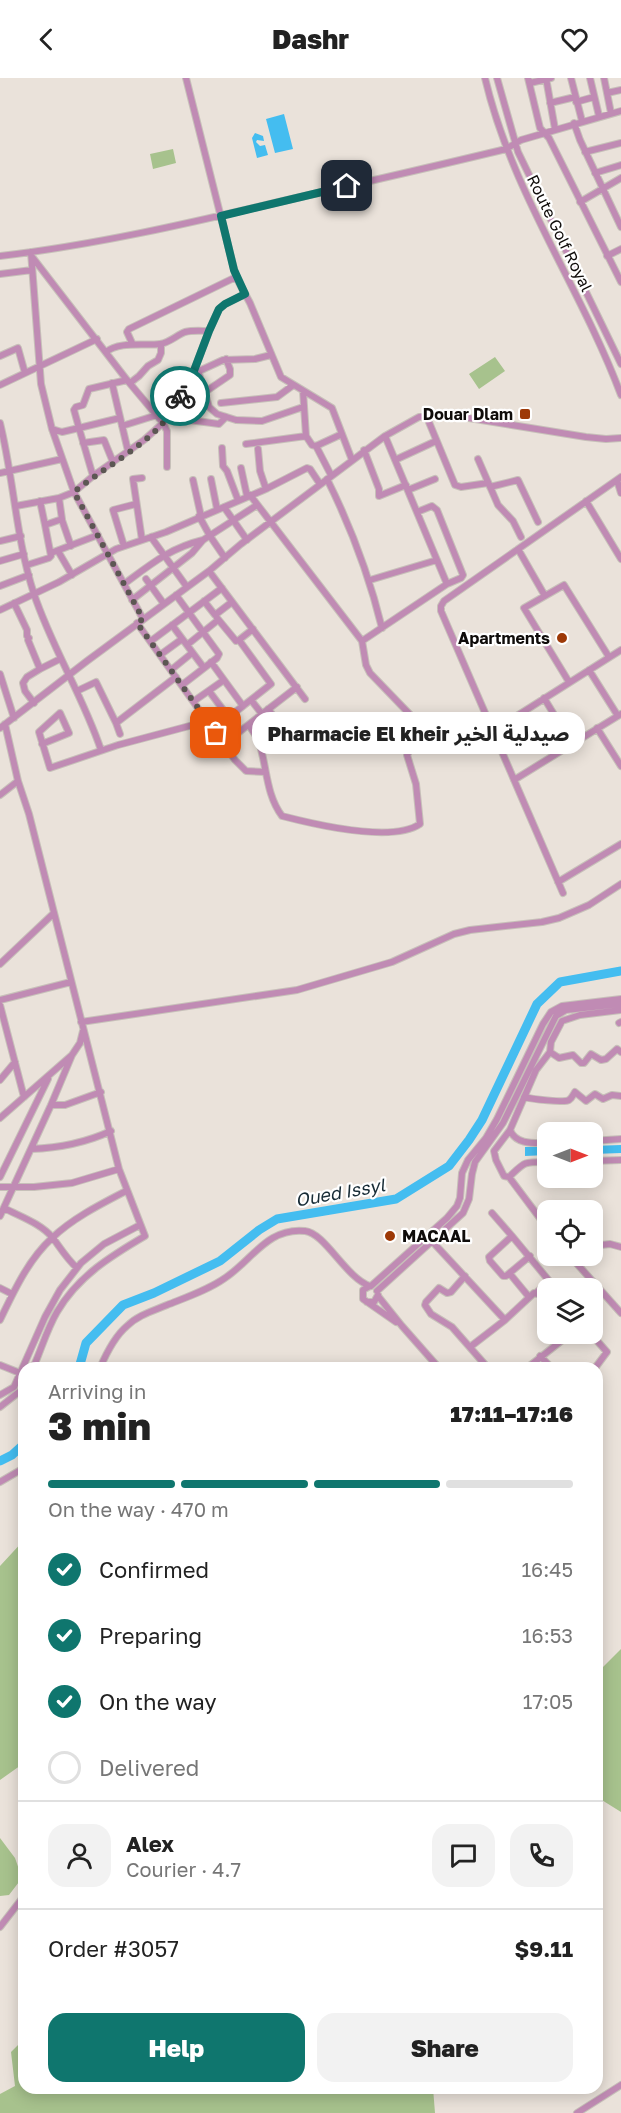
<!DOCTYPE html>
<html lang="en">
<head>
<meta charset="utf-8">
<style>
  :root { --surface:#fff; --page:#f2f2f2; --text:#222; --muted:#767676; --line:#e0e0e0; --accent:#0f766e }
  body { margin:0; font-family:"Golos Text","Noto Sans Arabic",sans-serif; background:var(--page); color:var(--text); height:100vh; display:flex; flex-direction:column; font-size:22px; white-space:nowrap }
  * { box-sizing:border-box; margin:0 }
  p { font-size:20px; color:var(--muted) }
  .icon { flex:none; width:33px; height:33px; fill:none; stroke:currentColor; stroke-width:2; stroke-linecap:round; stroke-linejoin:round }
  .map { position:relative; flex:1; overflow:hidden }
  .side { position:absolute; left:18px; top:1284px; width:585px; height:732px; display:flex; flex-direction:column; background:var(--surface); border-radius:18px; box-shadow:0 3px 15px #0003 }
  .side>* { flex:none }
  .needle { width:39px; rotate:90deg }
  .tools { position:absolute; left:537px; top:1044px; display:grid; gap:12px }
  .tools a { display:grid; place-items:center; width:66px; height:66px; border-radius:12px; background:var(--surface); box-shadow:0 3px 15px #0003; font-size:30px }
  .pin { position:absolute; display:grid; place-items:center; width:51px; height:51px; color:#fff; margin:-26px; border-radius:12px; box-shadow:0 3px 9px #0006 }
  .courier { position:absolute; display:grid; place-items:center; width:60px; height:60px; margin:-30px; border:4px solid #0f766e; border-radius:50%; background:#fff; color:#222; box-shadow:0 2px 8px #0007 }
  .bubble { position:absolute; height:42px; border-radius:18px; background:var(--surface); box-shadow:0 3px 15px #0003; font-size:20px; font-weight:800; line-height:42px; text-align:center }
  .headline em { font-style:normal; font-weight:800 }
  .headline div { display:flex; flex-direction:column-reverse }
  .headline { display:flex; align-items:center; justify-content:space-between; height:102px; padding:0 30px }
  h1 { font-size:39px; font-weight:800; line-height:45px }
  .bar { display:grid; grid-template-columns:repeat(4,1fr); gap:9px 6px; align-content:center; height:72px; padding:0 30px }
  .bar i { height:8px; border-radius:4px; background:var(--line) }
  .bar .active { background:var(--accent) }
  .bar p { grid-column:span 4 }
  .line { display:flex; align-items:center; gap:15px; padding:0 30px; border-top:2px solid var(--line) }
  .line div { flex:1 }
  .round { display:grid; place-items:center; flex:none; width:63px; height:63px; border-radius:18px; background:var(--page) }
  ol { padding:0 30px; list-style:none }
  li { display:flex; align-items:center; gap:18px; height:66px }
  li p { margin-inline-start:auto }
  li .icon { padding:6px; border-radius:50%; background:var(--accent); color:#fff; stroke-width:4 }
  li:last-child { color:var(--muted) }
  li i { width:33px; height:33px; border:3px solid var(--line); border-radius:50% }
  .cta { display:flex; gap:12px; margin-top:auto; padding:12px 30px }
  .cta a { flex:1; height:69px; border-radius:18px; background:var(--accent); color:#fff; font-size:24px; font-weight:800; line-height:69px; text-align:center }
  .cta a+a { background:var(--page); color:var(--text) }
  header { display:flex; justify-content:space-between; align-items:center; height:78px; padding:0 30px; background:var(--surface); font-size:27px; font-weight:800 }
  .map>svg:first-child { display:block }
</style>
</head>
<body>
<header><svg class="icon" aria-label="back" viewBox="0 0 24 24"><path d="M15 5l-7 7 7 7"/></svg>Dashr<svg class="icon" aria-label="heart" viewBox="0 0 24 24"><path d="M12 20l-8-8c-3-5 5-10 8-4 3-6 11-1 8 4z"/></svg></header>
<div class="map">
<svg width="621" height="2035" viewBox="0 0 621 2035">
  <rect width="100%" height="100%" fill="#eae2da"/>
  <path fill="#a7c28d" d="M173,71L176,85L153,91L150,76Z
    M495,279L505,293L479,311L469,296Z
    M24,1462V1685L0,1702V1488Z
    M621,1571V1734L597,1719V1595Z
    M0,1760L15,1780L22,1800L9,1817L0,1818Z
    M24,1961V2010H433L435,2035H0V2016L15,2008L11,1974Z"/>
  <path fill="#44bdf0" d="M284,36L293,71L275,75L266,41Z
    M255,55L263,58L264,63L257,62L256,64L260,68L265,67L268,77L257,80L252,60Z
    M621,1067V1075L593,1076V1068Z
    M525,1069H547V1077L525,1078Z"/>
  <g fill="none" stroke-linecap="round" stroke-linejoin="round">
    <path stroke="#44bdf0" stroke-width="9" d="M79,1290L86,1265L123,1227L154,1215L220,1183L259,1152L277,1141L396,1121L449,1088L469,1062L482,1042L537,926L560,904L621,893
      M0,1383L12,1377L24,1366"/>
    <defs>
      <path id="minor" d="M186,0L236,199L250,225L281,299L332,330L352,382
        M485,0C512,115 580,208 621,317
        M497,0L518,74L621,286
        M528,0L540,50L549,60L621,204
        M546,0L555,51
        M571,0L582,43
        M590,0L599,38
        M604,0L611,35
        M530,5L551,0
        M607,15L621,12
        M576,24L594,19
        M550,25L575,19
        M574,45L580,62L621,149
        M585,74L621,65
        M595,95L621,87
        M580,124L621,100
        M31,174L41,306L52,351L74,414L143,541
        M0,178C95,167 190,145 283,123C357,106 432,89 506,71L521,62L621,33
        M607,178L621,171
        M33,180L127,302L163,345L167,353V389
        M0,196L32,192
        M132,265L127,254L129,251L236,199
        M106,274C119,263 144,268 160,266C169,265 177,257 185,254C193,252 201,253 209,253
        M0,278L18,270L25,295
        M198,293L209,329L217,336L236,342L262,343L303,329
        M197,294L223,282L255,281L271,277
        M112,305L128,373
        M130,305L139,298L148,288L158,282L161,275V266
        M0,307L97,261
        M303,313L306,358L312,367L316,368L342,356
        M205,314L230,297V291L226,281
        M221,325L277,319L292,308
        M426,337L455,407L461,409L488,405
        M167,339L219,346L226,339
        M120,340L79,350L74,332L76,329L83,327L89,311L127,302
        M0,345C14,402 16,461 34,516C52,570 83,618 101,672
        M122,348L157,337
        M52,351L62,354L79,350L93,398
        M83,365L104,362L113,384
        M246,366L306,358
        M316,368L331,397
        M222,370L223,388L227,393L238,422
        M258,371L260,393L266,411
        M364,372L379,411V418L406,407
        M478,381L498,427L513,443L521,459
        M395,382L436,363
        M241,390L247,418
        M0,395L62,381
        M142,400L133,401L142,462
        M211,401L217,431
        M327,401C351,449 369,497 382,550
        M193,402L201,438
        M617,402L621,415
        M490,409L518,402L538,444
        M408,412L435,401
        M40,423L45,447
        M586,423L621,481
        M16,428L59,420
        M224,429L247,462
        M417,434L432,428L437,432L463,497L461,500L447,506
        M199,438L210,458L225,480
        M62,442L71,468
        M151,459L187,509
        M0,463L21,458
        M124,468L113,432L136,426
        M518,471L545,518
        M58,473L72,497
        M51,475L98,457
        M0,483L24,476
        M27,487L49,480L51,478L45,447L62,441L59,420L74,414L93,398L144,362L163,345L192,298L209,253L219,231L225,226L245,216
        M209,493L305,621
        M146,501L164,526
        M370,502L437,482
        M124,506C151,486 170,470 203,462
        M0,508L29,497
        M176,517L219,576L217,580L182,607
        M132,522L192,475L203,462L257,427
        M204,523L215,537L232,524
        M14,525L27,552V558L29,560L28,562L40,591L60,581
        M0,532L59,504L116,471L166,454L266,411L307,390L310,391L320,406
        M217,540L236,563L239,562
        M137,545L235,682L246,693L265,694
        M172,547L204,590
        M151,563L222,510
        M362,563L447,506L385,358
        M187,567L218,542
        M160,577L182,561
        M171,592L192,575
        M589,592L618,638
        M0,596L14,640
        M569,604L524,530L564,507L609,579
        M77,613L96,604L116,645
        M209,613L224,633
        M544,620L572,666
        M194,623L224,602
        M34,625L25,613L23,605L27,599L40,591
        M243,628L271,606L239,562L253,551
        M268,631L277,643
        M262,636L297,609
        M209,645L224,633L230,638L243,628L211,584
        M5,646L18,703
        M249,647C252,653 257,658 259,664C267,689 266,717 282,738C313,746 392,765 420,746L416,706L407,677L423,650L370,595L366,587L362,563L250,417
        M0,650L87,583L209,493L241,466L385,358L419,339L444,336L586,359L606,361L621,360
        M597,650L621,688
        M493,653L621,572
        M120,656L116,645L176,599
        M42,666L69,655L60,635L39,654L50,690L118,667L208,643
        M224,666L262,636L251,622
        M514,702L621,636
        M0,717L18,703L29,736L119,1091L145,1158C111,1178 78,1198 57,1234C47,1251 41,1272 33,1290
        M558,804L621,766
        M563,815L441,533V528L444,523L621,399
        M0,886L54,835
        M0,922L71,904
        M0,927L24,1019
        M81,944L297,912L392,884L454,856L470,852L542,844L559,840L589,827L621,806
        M619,945L621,944
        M550,974L559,980L573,977L581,985H584L591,976L601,982L606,981L617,971L621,974
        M0,1002L15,984
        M524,1019C531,1021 565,1025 569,1022C572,1020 573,1017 575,1014L586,1023L595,1016L603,1021L612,1017L621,1018
        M51,1027H65L101,1014
        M0,1040L72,977L80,965L83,953
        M510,1052C516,1067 534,1065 548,1065
        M592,1063L621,1061
        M31,1071C59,1070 85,1065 111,1053
        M592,1083L621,1082
        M0,1099L48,1001
        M509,1099C526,1083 523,1084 548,1084
        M0,1109H34L72,1105L119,1091
        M4,1130C21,1139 40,1145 53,1160C61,1171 67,1181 77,1190
        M492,1135L512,1158L555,1210
        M0,1138L51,1027L72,977
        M548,1151L509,1099L504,1098L496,1082L494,1073L510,1052L536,992L550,974L551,964L562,943L580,937L621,932
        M512,1158L489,1179L490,1183L503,1198H506L530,1178
        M429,1160L505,1242
        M592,1168L610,1166L621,1169
        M570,1178L621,1235
        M510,1196L529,1219
        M465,1198L451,1214L447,1215L439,1210L426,1224L425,1227L431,1236L452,1249L488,1290
        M370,1208L363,1212V1221L396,1244
        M371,1208L447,1140L457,1128L460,1120L462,1095L468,1082L486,1060L497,1041L543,946L551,934L562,928L621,921
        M0,1210L12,1216
        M377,1213L463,1135L469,1121L472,1096L475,1084L503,1045L556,938L566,932L621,926
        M536,1215L549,1203
        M378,1218L402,1248L439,1290
        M367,1224H374L378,1217
        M0,1242C14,1213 28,1182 52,1160C73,1140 101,1126 126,1113
        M591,1256L607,1274L595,1290
        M470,1269L505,1242L534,1215L542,1217L548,1223
        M540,1278L552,1290
        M0,1287L20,1295
        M100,1290C106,1276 115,1258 127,1248C138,1237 153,1233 167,1227C187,1219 208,1212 225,1200C252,1182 268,1149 305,1153C325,1155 346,1200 370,1208
        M527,1290L570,1256
        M0,1317L14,1309L45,1239L60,1212L81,1185L104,1166L140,1147
        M0,1329L24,1310
        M0,1404L24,1390
        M0,1849L24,1818
        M577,2035L621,2007"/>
    </defs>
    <use href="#minor" stroke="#c7c0b9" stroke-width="8"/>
    <use href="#minor" stroke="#c08bb4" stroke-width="6"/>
  </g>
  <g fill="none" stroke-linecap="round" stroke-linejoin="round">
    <path stroke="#5c5753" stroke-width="6" stroke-dasharray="0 10.8" d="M180,318C175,326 170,338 163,345C141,370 101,392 74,414L143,541L137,545L216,655"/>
    <path stroke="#0f766e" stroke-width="8" d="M180,318L192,298L209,253L219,231L225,226L245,216L234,192L221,138L347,108"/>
  </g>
  <g fill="#9d3907" stroke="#fff" stroke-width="2">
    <rect x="519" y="330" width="12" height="12" rx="3"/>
    <circle cx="562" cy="560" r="6"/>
    <circle cx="390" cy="1158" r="6"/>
  </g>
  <g text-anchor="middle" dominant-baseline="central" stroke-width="4.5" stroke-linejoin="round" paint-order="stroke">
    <g font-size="16" fill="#0f0c0a" stroke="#fff">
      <text transform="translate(560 155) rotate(64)">Route Golf Royal</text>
    </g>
    <g font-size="16" font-weight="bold" fill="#0f0c0a" stroke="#fff" text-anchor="end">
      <text x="513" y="336">Douar Dlam</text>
      <text x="550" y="560">Apartments</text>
      <text x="402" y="1158" text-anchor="start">MACAAL</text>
    </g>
    <g font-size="18" font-style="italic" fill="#182c36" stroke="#fff">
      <text transform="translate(340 1114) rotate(-10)">Oued Issyl</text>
    </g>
  </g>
</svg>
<div class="tools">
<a><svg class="needle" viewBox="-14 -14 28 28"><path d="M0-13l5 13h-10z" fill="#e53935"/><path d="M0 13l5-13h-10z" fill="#767676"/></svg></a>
<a><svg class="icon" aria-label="locate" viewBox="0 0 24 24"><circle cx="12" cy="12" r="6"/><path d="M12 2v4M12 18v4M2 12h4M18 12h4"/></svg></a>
<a><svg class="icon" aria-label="layers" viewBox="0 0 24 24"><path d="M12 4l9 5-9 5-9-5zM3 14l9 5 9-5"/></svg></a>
</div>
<div class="pin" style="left:216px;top:655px;background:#ea580c"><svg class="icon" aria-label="bag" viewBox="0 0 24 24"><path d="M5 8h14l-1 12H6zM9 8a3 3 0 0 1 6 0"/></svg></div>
<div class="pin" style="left:347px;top:108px;background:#1f2937"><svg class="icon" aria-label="home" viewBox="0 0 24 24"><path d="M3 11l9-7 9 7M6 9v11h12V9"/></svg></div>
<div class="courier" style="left:180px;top:318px"><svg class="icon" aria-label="bike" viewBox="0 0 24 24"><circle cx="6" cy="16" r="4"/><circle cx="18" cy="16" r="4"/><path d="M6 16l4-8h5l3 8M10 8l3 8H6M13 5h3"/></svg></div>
<div class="bubble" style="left:252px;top:634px;width:333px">Pharmacie El kheir صيدلية الخير</div>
<section class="side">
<div class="headline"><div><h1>3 min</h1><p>Arriving in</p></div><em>17:11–17:16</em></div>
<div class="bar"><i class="active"></i><i class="active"></i><i class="active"></i><i></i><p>On the way · 470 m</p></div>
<ol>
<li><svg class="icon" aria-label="check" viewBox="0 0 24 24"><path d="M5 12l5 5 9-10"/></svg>Confirmed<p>16:45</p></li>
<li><svg class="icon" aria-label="check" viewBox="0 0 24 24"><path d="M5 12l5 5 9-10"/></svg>Preparing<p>16:53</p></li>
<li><svg class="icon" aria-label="check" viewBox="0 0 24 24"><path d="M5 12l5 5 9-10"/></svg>On the way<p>17:05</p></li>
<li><i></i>Delivered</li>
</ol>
<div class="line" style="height:108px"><a class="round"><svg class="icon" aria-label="person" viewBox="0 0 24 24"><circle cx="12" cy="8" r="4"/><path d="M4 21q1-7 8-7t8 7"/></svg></a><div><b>Alex</b><p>Courier · 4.7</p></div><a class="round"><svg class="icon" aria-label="chat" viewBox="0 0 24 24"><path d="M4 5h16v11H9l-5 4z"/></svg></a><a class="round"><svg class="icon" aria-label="phone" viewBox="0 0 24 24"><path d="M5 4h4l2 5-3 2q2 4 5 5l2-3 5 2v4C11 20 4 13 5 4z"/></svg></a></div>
<div class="line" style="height:78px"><div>Order #3057</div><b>$9.11</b></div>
<div class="cta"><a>Help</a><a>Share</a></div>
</section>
</div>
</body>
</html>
